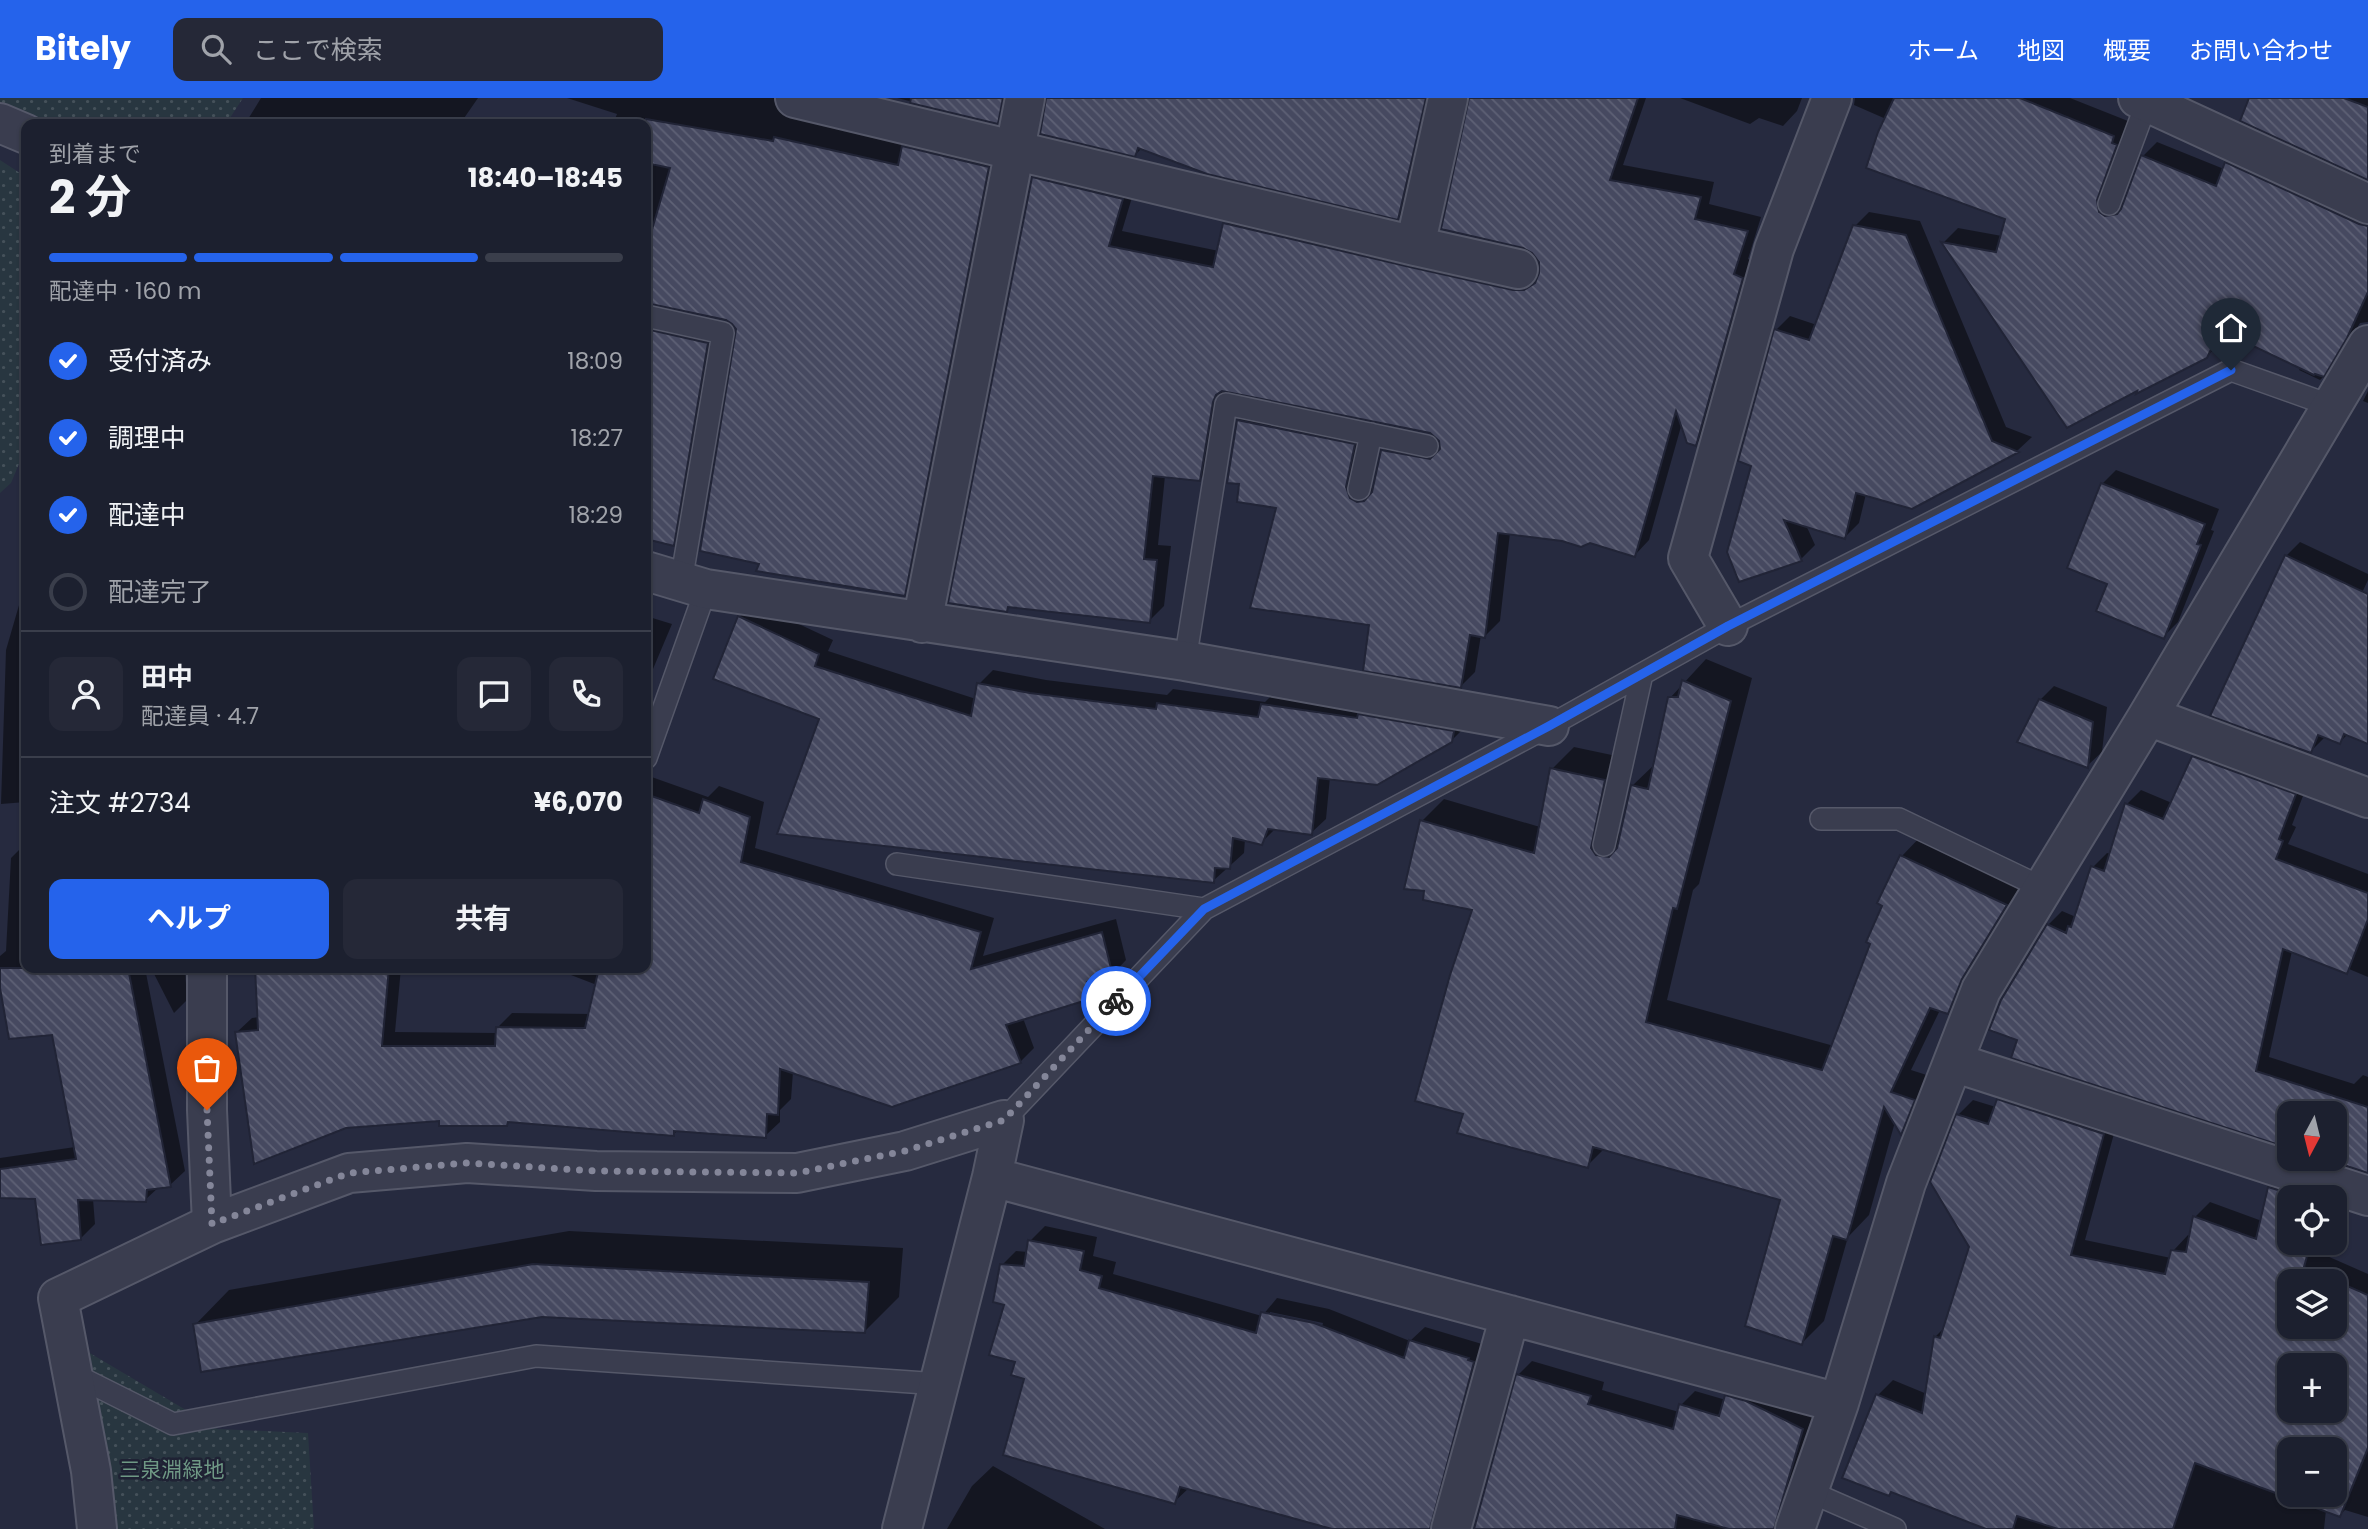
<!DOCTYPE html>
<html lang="ja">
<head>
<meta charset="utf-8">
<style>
  :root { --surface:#1c202f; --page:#252837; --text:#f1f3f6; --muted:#a0a3aa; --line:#3a3e4b; --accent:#2563eb }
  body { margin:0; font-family:Poppins,"Noto Sans JP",sans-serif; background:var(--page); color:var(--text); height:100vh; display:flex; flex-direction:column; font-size:26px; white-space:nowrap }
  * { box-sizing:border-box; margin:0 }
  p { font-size:23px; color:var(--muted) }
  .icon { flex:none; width:38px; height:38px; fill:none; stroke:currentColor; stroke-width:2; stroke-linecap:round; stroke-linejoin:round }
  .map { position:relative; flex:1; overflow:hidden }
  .drawer { position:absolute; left:21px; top:21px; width:630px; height:854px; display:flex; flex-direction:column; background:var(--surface); border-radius:14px; box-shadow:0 2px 5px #0004,0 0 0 2px var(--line) }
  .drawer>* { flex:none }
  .needle { width:46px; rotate:187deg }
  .controls { position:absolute; left:2277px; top:1003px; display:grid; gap:14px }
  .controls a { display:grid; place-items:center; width:70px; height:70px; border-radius:14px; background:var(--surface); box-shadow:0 2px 5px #0004,0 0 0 2px var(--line); font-size:35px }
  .pin { position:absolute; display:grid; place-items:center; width:60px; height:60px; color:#fff; margin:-72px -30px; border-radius:50% 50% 50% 0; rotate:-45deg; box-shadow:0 0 7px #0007 }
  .pin .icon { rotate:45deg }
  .courier { position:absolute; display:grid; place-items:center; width:70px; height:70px; margin:-35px; border:5px solid #2563eb; border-radius:50%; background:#fff; color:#222; box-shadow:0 2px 9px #0007 }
  .head em { font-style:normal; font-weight:700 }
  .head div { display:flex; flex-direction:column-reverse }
  .head { display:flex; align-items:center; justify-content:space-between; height:119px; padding:0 28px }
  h1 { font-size:46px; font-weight:700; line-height:52px }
  .bar { display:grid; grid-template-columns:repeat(4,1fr); gap:10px 7px; align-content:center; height:84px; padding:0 28px }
  .bar i { height:9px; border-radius:5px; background:var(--line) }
  .bar .on { background:var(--accent) }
  .bar p { grid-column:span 4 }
  .line { display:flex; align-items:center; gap:18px; padding:0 28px; border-top:2px solid var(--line) }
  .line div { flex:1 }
  .round { display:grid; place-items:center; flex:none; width:74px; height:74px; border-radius:14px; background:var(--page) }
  ol { padding:0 28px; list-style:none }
  li { display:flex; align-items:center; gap:21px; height:77px }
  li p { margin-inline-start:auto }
  li .icon { padding:7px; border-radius:50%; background:var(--accent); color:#fff; stroke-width:4 }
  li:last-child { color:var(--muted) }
  li i { width:38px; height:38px; border:4px solid var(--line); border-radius:50% }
  .cta { display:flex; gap:14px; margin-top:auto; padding:14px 28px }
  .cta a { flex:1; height:80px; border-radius:14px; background:var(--accent); color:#fff; font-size:28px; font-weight:700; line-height:80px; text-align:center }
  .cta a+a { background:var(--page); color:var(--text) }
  header { display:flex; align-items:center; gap:42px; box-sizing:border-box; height:98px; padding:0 35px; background:var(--accent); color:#fff }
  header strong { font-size:33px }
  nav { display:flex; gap:38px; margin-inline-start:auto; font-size:24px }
  .search { width:490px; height:63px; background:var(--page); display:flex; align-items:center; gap:18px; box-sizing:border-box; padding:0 24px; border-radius:14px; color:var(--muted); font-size:26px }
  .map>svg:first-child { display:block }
</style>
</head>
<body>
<header>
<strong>Bitely</strong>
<div class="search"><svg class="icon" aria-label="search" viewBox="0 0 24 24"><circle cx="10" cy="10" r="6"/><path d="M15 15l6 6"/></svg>ここで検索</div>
<nav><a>ホーム</a><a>地図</a><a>概要</a><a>お問い合わせ</a></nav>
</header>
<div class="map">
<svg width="2368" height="1431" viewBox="0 0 2368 1431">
  <defs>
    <pattern id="park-dots" width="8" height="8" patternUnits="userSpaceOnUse" patternTransform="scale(1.75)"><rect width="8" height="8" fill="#283640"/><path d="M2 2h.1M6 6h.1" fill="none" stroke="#45515a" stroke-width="1.8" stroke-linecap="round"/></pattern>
    <pattern id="building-back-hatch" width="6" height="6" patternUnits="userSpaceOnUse" patternTransform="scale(1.75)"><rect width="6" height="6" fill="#464960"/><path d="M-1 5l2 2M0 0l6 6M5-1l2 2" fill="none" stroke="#5e6175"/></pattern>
  </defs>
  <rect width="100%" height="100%" fill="#262a3f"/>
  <path fill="url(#park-dots)" d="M0,0H243L226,26H54L0,6Z
    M0,62L26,79V349L11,385L0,395Z
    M83,1251L218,1331L308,1335L314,1431H115Z"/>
  <path fill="#0007" fill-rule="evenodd" d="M261,0H478L460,26H245Z
    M567,0H793L1003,54L919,481L904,496L761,465L737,229L732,223L648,203V208L657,217L722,231L688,431L673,446L646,443V26H613L617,16Z
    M897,0H1014L1012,9L997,24Z
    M1048,0H1436L1413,105L1398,120L1142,50L1135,57Z
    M1471,0H1646L1623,67L1714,84L1709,106L1761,119L1748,161L1757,165L1710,332L1696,346L1682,325L1649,442L1635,457L1590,443L1510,435L1500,523L1485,538L1481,537L1475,574L1461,588L1371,526L1278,408L1238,323L1253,308L1369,332L1364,386L1372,390H1374L1383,353L1397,338L1442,346L1430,333L1226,292L1215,366L1200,381L1165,378L1158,447L1171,448L1164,508L1149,523L1011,508L1006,512L1033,80L1048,65L1136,86L1122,133L1219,153L1225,126L1240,111L1529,178H1540V163Z
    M1680,0H1802L1797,13L1783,28L1759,20L1750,26Z
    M1855,0H2070L2128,23L2125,30L2130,32L2114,101L2124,104L2143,58L2157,44L2224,71L2226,65L2241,51L2368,109V224L2360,225L2335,268L2320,282L2299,272L2301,269L2226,233L2221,244L2206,259L2140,289L2068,327L1944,144L1958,130L2002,138L2007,120L1886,21L1854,7Z
    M2251,0H2368V80Z
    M1869,114L1920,123L2006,329L2032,339L2018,352L1912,409L1866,396L1859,425L1845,439L1806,427L1815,447L1801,461L1754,366L1776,232L1790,218L1817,227L1855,128Z
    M2368,293V305L2363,303Z
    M2116,372L2219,411L2211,432L2214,433L2178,524L2164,538L2109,485L2102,386Z
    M2300,444L2368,476V482L2347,527L2368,535V644L2348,636L2340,644L2325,639L2311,653L2286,458Z
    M26,483V704L1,706L6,552Z
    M754,505L833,542L828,553L976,601L979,586L993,572L1046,582L1167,597L1173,591L1265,604L1277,592L1466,628L1451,643L1330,679L1326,721L1311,735L1276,730L1261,745L1245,741L1244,755L1213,783L821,620L739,519Z
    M646,518L672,526L653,571L646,578Z
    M1706,561L1752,580L1699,786L1693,792L1667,902L1834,948L1901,759L1923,736L2028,785L1970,892L1948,914L1940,912L1911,972L1936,980L1923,1013L1902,1034L1895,1024L1869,1117L1848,1139L1824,1223L1802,1245L1783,1101L1605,1050L1587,1068L1465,1014L1474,810L1422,723L1444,701L1540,729L1552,671L1574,649L1626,660L1613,727L1618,735L1622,736L1632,688L1656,665L1670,600Z
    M2054,588L2107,609L2102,654L2087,668L2040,602Z
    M2208,645L2309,682L2292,727L2296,729L2288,746L2368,776V879L2349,871L2347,874L2292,853L2269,959L2354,986L2363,977L2368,979V1075L2334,1060V1015H2289V1048L2048,827L2062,813L2076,819L2093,769L2107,755L2111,756L2127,706L2141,692L2172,705L2193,659Z
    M646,677L708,699L719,688L764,704L755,750L994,820L983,858L1116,821L1126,862L1112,877L1101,879V886L1087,901L1023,920L1034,950L1020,964L793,974L791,1001L780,1012V1024L765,1038L678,1032L673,1037L510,1022L506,1026L441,1021L237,934L252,920L259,919L257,870H401L395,934L498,935V929L512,915L674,917L553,870H646Z
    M25,746L26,870H145L185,1073L170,1087L159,1089L145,1102L93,1101L95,1126L80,1141L36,1099L0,1098V1060L75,1049L54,936L0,879V858L6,853L11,760Z
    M151,870H185L187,902L174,915Z
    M2013,987L2118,1021L2085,1142L2171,1160L2173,1153L2188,1137L2191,1138L2195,1119L2210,1104L2262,1123L2270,1090L2285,1075L2334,1099H2289V1144H2320L2318,1154L2368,1176V1419L2345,1412L2340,1417L2326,1412L2324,1431H1988L1892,1392L1845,1379L1878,1297L1893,1282L1927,1296L1935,1239L1945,1229L1971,1148L1958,1017L1973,1002L1996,1009L1998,1002ZM2289,1183H2334V1228H2289ZM2289,1267H2334V1312H2289ZM2289,1351H2334V1396H2289Z
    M1045,1128L1097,1139L1093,1158L1116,1164L1113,1176L1262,1218L1277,1200L1329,1211L1410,1243L1425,1229L1482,1246L1481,1248L1488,1250L1449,1431H1339L1189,1390L1174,1404L1026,1280L1017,1263L1006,1206L1002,1167L1016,1153L1028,1154L1030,1143ZM1270,1214L1323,1225L1322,1229L1270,1218Z
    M569,1133L903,1150L899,1199L865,1233L542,1217L195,1227L229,1192Z
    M1532,1263L1604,1284L1602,1292L1679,1314L1681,1307L1695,1293L1726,1302L1741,1284L1817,1317L1788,1431H1476L1518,1277Z
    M993,1368L1105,1431H947L972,1388Z"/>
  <path fill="url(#building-back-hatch)" stroke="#212436" stroke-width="2" fill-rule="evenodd" d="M911,0H1003L998,26L910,5Z
    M1046,0H1426L1398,122L1207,76L1138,50L1135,59L1040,36Z
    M1469,0H1638L1610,82L1701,99L1695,121L1748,133L1734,176L1743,180L1696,348L1687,345L1676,313L1635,459L1590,445L1581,449L1562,443L1498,435L1485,540L1470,537L1461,590L1363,573L1369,527L1250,510L1276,410L1237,404L1239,386L1227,385L1237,322L1355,346L1346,389L1350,400L1357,404L1364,403L1372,394L1381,352L1430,361L1440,351L1439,343L1430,335L1222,293L1216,297L1213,304L1200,383L1153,378L1144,461L1157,462L1150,525L1008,509L1007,514L948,505L1032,79L1123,101L1109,148L1213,169L1223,125L1410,169L1513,192H1524L1535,185L1539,175V164L1532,155L1523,150L1441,131Z
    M1894,0H2020L2114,38L2112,45L2117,47L2097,102L2099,114L2105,118L2117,116L2121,111L2141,57L2216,88L2225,64L2359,126L2368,128V194L2347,240L2324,279L2315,276L2314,277L2220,232L2207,260L2136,296L2137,293L2067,330L1941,144L1996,154L2005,121L1866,70L1878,34Z
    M2249,0H2344L2368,9V82L2240,23Z
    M646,21L773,43L774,39L898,67L902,48L989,69L905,498L756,473L759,466L700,453L736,231L732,226L726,222L646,205V152L670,70L646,65Z
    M1853,127L1906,137L1992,343L2019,354L1912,411L1856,395L1845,441L1784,422L1802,463L1739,484L1727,454L1751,368L1738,363L1774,231L1809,242Z
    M646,231L708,245L674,448L646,441Z
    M2101,385L2205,426L2197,446L2201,447L2164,541L2096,513L2107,486L2067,470Z
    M2285,457L2368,496V646L2344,636L2340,646L2318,637L2311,655L2210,618Z
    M738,518L819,556L815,568L971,618L977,585L1030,595L1156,611L1157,605L1258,619L1261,606L1357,620L1358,616L1454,633L1452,644L1377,687L1318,680L1312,737L1268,731L1262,747L1233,740L1230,771L1215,770L1214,785L777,736L819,621L713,581Z
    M1682,582L1731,603L1677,811L1673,810L1646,924L1822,972L1870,846L1866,844L1882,808L1877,805L1900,757L2007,807L1962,881L1948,916L1930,910L1891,994L1915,1002L1901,1037L1884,1009L1847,1142L1833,1138L1802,1247L1745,1228L1780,1102L1593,1049L1588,1070L1457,1035L1463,1016L1415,1003L1450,877L1472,812L1423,802L1424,793L1404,791L1420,722L1534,755L1550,670L1605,682L1591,750L1596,757L1609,759L1617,750L1631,687L1648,691L1668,599H1678Z
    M2039,601L2093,624L2088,670L2017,644Z
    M2192,658L2296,696L2279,741L2283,743L2276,761L2368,795V821L2347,876L2283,851L2256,973L2368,1009V1075L2323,1060H2334V1015H2289V1050L2011,960L2017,942L1989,932L2001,902L2047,826L2066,835L2068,828L2071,829L2091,768L2104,773L2125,705L2163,721Z
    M646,696L699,715L703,701L750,719L741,764L981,834L971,871L1102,834L1113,878L1087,884V902L1006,927L1021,965L892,1009L780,971L778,1017L767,1016L766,1040L674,1033V1038L508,1024L507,1028H439V1023L346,1030L254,1066L235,934L258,932L255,870H389L382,948H495L496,929L585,930L599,870H646Z
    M0,870H80V874L128,870L171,1089L147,1092L146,1104L78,1102L81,1142L41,1147L35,1101L0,1100V1071L76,1061L52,937L9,941L0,890Z
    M1997,1001L2104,1036L2071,1157L2165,1176L2171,1152L2186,1154L2193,1118L2256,1141L2268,1089L2300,1099H2289V1144H2311L2304,1169L2368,1197V1350L2340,1419L2195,1365L2173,1431H2058L2017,1418L2013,1431H1986L1891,1394L1889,1398L1842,1380L1876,1296L1922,1315L1934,1238L1940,1240L1969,1149L1930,1084L1956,1016L1988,1026ZM2289,1183H2334V1228H2289ZM2289,1267H2334V1312H2289ZM2289,1351H2334V1396H2289Z
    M1028,1142L1084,1153L1080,1172L1102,1178L1099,1190L1256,1235L1261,1214L1314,1225L1404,1260L1409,1242L1469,1260L1468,1262L1474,1264L1430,1431H1332L1180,1389L1175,1406L1003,1357L1024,1281L1011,1277L1015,1264L989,1257L1004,1207L993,1204L1000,1166L1024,1168Z
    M533,1166L869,1184L865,1235L542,1219L201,1274L193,1226Z
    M1516,1276L1591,1298L1588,1306L1673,1331L1679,1306L1719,1318L1725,1297L1746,1303L1803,1331L1774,1431H1729L1677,1417L1675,1431H1474Z"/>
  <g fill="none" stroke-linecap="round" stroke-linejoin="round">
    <defs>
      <path id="lane" d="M2109,106L2147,4
        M646,218L723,235L681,484
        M1359,391L1371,336
        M1185,563L1226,306L1427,348
        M646,660L706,491
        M1821,721H1899L2043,790
        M1604,747L1642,576
        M897,766L1204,811
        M1004,1022L1204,811L1549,628L1728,528L2231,272L2332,308
        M73,1276L173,1326L536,1258L940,1286
        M1808,1393L1895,1431"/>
      <path id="street" d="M795,0L1415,148L1448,0
        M2138,0L2368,106
        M0,25L26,36
        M1415,148L1518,171
        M646,473L706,491L1185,563L1549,628
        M922,525L1025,0
        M1728,528L1688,460L1774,151L1832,0
        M2148,618L2368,700
        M207,870V1012L212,1126
        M1953,964L2368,1098
        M992,1079L1839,1305
        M97,1431L91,1373L58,1200L212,1126L349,1075L467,1065L596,1073L797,1075L905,1053L1004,1022L992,1079L902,1431
        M1451,1431L1510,1217
        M1795,1431L1839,1305L1906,1085L1981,892L2148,618L2368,247"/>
    </defs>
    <use href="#lane" stroke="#555869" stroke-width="24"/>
    <use href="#street" stroke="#555869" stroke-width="42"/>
    <use href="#lane" stroke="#3a3d4f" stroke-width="21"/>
    <use href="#street" stroke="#3a3d4f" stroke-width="38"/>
  </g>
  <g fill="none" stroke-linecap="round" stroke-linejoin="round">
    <path stroke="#848699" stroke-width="7" stroke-dasharray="0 12.6" d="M207,1012L212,1126L349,1075L467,1065L596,1073L797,1075L905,1053L1004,1022L1116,903"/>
    <path stroke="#2563eb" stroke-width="9" d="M1116,903L1204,811L1549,628L1728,528L2231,272"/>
  </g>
  <g text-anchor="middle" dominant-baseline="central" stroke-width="5" stroke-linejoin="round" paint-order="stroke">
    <g font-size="21" fill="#6f9985" stroke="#1f2234">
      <text x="172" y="1371">三泉淵緑地</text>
    </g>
  </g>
</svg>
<div class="controls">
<a><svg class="needle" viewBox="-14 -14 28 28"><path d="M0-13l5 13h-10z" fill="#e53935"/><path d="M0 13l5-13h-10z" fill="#a0a3aa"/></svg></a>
<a><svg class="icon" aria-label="locate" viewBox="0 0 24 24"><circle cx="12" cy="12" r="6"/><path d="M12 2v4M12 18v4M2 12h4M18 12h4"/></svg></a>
<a><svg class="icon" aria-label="layers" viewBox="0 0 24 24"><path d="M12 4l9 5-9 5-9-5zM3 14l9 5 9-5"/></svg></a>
<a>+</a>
<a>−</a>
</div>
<div class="pin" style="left:207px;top:1012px;background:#ea580c"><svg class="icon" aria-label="bag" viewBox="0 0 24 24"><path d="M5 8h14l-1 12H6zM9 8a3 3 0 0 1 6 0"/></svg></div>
<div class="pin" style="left:2231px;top:272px;background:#1f2937"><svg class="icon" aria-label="home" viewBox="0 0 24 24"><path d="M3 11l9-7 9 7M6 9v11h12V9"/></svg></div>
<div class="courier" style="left:1116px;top:903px"><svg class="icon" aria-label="bike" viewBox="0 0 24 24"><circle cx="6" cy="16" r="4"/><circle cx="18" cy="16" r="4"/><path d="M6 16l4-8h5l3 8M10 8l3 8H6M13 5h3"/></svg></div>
<section class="drawer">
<div class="head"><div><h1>2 分</h1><p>到着まで</p></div><em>18:40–18:45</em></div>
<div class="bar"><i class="on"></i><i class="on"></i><i class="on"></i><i></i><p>配達中 · 160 m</p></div>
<ol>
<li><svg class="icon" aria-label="check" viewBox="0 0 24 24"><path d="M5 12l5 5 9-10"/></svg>受付済み<p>18:09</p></li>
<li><svg class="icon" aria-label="check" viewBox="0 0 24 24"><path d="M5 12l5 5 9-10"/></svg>調理中<p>18:27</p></li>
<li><svg class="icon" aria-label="check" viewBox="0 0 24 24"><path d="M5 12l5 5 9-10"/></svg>配達中<p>18:29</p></li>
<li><i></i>配達完了</li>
</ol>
<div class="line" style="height:126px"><a class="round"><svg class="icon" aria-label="person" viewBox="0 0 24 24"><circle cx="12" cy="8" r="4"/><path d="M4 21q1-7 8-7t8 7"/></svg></a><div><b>田中</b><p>配達員 · 4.7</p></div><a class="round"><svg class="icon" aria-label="chat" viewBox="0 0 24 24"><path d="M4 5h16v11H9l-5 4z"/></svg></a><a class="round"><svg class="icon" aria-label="phone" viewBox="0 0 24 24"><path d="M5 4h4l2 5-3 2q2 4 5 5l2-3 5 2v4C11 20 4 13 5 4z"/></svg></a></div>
<div class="line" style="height:91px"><div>注文 #2734</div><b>¥6,070</b></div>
<div class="cta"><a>ヘルプ</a><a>共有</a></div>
</section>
</div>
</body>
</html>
